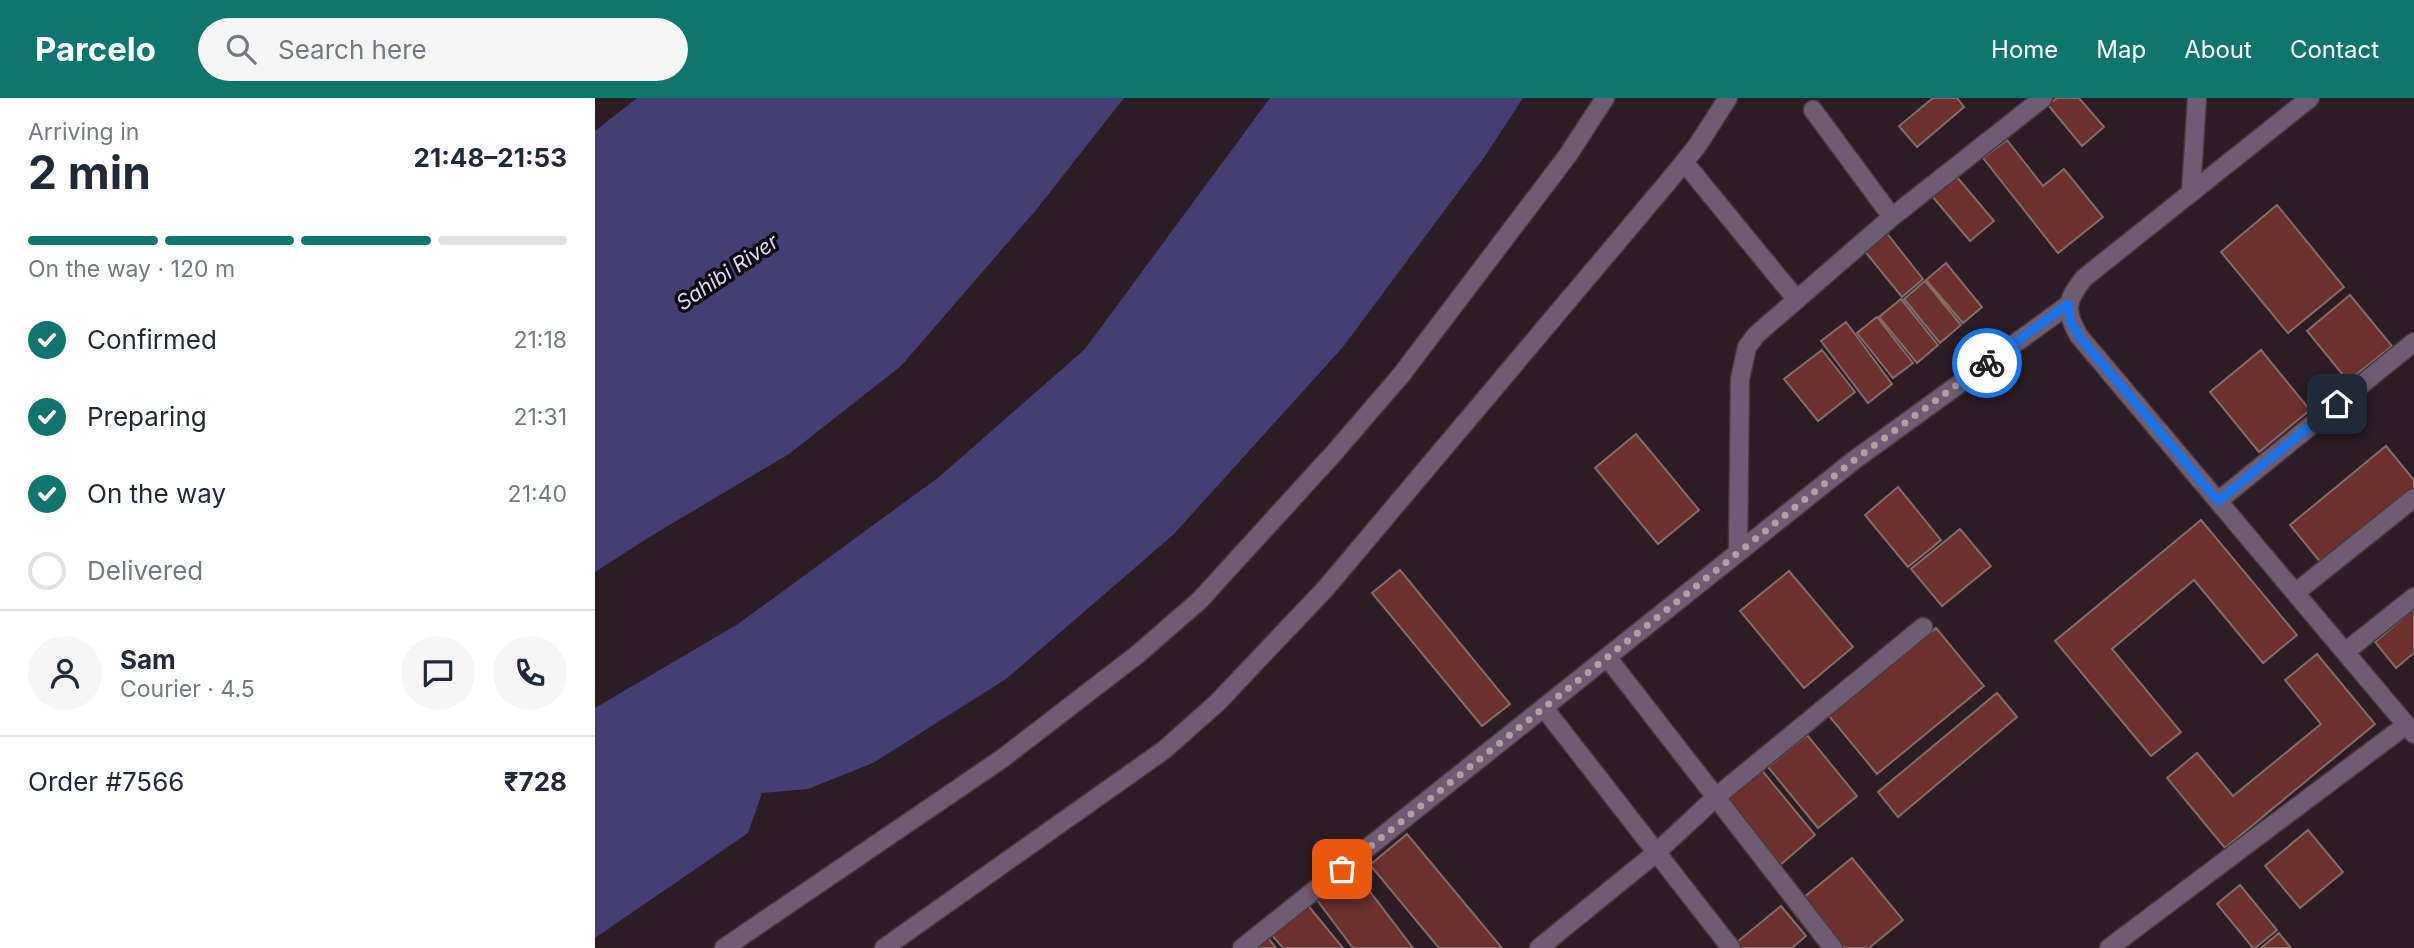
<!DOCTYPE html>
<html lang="en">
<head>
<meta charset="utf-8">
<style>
  :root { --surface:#fff; --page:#f6f6f7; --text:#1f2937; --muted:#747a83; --line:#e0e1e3; --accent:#0f766e }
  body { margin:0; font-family:Inter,sans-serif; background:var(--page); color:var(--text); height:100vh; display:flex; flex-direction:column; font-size:26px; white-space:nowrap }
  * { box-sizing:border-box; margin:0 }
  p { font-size:23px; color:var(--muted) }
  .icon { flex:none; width:38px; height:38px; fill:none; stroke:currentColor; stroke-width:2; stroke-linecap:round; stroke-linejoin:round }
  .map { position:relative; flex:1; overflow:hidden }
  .sheet { display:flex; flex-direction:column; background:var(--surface); width:595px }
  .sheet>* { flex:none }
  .pin { position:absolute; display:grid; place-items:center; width:60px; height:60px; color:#fff; margin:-30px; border-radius:14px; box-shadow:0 4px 10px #0006 }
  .courier { position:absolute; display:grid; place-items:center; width:70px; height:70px; margin:-35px; border:5px solid #1a73e8; border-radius:50%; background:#fff; color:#222; box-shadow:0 2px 9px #0007 }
  .head em { font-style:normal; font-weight:700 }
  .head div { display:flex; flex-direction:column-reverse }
  .head { display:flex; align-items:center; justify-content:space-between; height:119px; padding:0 28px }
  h1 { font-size:46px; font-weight:700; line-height:52px }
  .bar { display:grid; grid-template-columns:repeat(4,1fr); gap:10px 7px; align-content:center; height:84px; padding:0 28px }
  .bar i { height:9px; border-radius:5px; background:var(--line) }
  .bar .current { background:var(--accent) }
  .bar p { grid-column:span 4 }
  .line { display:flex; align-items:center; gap:18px; padding:0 28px; border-top:2px solid var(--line) }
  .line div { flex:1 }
  .round { display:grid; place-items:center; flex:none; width:74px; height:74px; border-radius:37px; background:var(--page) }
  ol { padding:0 28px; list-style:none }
  li { display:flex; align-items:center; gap:21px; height:77px }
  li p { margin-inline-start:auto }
  li .icon { padding:7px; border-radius:50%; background:var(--accent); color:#fff; stroke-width:4 }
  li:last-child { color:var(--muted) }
  li i { width:38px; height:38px; border:4px solid var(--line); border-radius:50% }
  header { display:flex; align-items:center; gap:42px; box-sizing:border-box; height:98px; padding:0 35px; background:var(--accent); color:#fff }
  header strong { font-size:33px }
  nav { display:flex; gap:38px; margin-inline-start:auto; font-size:24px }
  .search { width:490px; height:63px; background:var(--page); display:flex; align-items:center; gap:18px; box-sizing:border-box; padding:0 24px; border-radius:38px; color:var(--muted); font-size:26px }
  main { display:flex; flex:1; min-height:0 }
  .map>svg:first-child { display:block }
</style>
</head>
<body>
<header>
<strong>Parcelo</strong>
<div class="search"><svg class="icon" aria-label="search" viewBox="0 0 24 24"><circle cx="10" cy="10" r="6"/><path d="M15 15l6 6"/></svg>Search here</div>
<nav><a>Home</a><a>Map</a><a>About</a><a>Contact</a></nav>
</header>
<main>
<section class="sheet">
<div class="head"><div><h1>2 min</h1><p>Arriving in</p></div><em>21:48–21:53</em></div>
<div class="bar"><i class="current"></i><i class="current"></i><i class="current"></i><i></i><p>On the way · 120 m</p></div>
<ol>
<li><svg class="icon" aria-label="check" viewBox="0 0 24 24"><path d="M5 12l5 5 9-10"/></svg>Confirmed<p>21:18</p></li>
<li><svg class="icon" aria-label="check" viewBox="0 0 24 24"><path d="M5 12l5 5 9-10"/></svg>Preparing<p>21:31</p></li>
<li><svg class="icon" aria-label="check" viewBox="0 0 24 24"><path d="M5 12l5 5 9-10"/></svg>On the way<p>21:40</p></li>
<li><i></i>Delivered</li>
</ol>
<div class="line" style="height:126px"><a class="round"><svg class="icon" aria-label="person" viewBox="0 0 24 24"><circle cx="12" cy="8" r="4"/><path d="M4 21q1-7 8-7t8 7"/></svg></a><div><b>Sam</b><p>Courier · 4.5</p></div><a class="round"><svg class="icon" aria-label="chat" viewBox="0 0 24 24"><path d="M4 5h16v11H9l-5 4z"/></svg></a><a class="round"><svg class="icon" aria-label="phone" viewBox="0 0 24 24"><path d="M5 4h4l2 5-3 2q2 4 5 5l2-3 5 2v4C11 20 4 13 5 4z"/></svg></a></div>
<div class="line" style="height:91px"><div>Order #7566</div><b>₹728</b></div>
</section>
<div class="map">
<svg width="1819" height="850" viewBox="0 0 1819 850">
  <rect width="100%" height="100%" fill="#2c1c23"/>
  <path fill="#453e72" d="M42,0H529L441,112L306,268L194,356L56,438L0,474V33Z
    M675,0H928L890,58L748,249L578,437L411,581L278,665L213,691L167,695L153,735L0,840V610L143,526L344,379L490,251Z"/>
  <path fill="#6c302e" stroke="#816c6a" stroke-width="2" d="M1338,0H1362L1369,9L1322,49L1304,28Z
    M1462,0H1484L1509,29L1487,48L1453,7Z
    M1412,42L1448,88L1469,71L1508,119L1463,155L1388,60Z
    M1361,78L1399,123L1375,143L1337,98Z
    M1682,107L1749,189L1693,235L1626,154Z
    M1290,133L1328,181L1307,199L1268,151Z
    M1351,165L1387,209L1368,225L1331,182Z
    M1330,183L1366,227L1345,245L1309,201Z
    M1755,197L1797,248L1753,283L1712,233Z
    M1306,201L1343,247L1322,265L1284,219Z
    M1282,219L1318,265L1298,280L1262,235Z
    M1251,224L1297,286L1273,305L1226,243Z
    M1227,252L1260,294L1223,323L1189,281Z
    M1666,252L1715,312L1664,354L1615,294Z
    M1041,336L1104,412L1063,446L1000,370Z
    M1791,348L1819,382V390L1727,466L1695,427Z
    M1303,389L1346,442L1313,469L1270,417Z
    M1606,422L1702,537L1668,565L1599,482L1517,551L1586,634L1556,658L1460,543Z
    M1365,431L1396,468L1347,508L1316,471Z
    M805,472L915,606L887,628L777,495Z
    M1194,473L1258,549L1209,590L1145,513Z
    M1819,511V555L1801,570L1780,544Z
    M1341,530L1389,588L1282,676L1234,618Z
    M1722,556L1780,626L1630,750L1572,680L1602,655L1638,698L1726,626L1690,582Z
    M1402,595L1422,619L1303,719L1283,694Z
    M1212,637L1262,698L1223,730L1173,669Z
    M1165,670L1220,737L1184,768L1128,700Z
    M1713,732L1748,774L1705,810L1670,768Z
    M812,736L907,850H844L775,767Z
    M1257,760L1308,822L1274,850H1249L1208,800Z
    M760,774L818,850H758L722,802Z
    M1645,787L1682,832L1660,850H1658L1622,806Z
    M711,805L748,850H688L675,835Z
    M1186,808L1211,838L1197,850H1137L1136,849Z
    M1684,835L1696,850H1666Z
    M670,836L681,850H653Z"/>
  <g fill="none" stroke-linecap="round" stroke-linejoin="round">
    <defs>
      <path id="minor" d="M1715,0L1489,180C1471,203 1469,212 1484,238L1819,636
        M1218,12L1297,119
        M1089,64L1202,202
        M1596,93L1602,0
        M1623,403L1819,244
        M1143,454L1145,281L1152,249L1161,237L1297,119L1448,0
        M1700,495L1819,400
        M1750,554L1819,499
        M1012,559L1238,850
        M949,610L1136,850
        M129,850L408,660L543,556L605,502L739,355L807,276L973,57L1010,0
        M289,850L569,652L622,605L731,490L1077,79L1102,48L1133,0
        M647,850L1258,363L1473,207
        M944,850L1062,754L1121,699L1328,529
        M1514,850L1811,627"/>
    </defs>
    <use href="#minor" stroke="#48393f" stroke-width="21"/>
    <use href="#minor" stroke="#6e5d72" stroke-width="18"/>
  </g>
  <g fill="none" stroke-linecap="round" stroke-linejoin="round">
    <path stroke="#aea1a6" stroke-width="7" stroke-dasharray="0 12.6" d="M747,771L1258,363L1392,265"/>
    <path stroke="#1a73e8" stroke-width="9" d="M1392,265L1473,206L1475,223L1484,238L1623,403L1742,306"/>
  </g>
  <g text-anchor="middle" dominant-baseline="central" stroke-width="7" stroke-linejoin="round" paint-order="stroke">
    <g font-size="21" font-style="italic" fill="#dbd9fb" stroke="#10090c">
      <text transform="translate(132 174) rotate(-34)">Sahibi River</text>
    </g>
  </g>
</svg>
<div class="pin" style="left:747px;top:771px;background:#ea580c"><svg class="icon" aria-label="bag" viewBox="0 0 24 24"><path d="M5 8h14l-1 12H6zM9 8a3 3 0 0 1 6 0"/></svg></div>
<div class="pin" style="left:1742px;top:306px;background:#1f2937"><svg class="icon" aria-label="home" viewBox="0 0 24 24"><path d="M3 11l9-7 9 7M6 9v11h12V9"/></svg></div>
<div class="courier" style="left:1392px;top:265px"><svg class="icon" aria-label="bike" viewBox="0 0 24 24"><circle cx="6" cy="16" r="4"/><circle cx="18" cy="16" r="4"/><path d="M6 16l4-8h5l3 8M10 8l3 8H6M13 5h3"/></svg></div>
</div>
</main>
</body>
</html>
